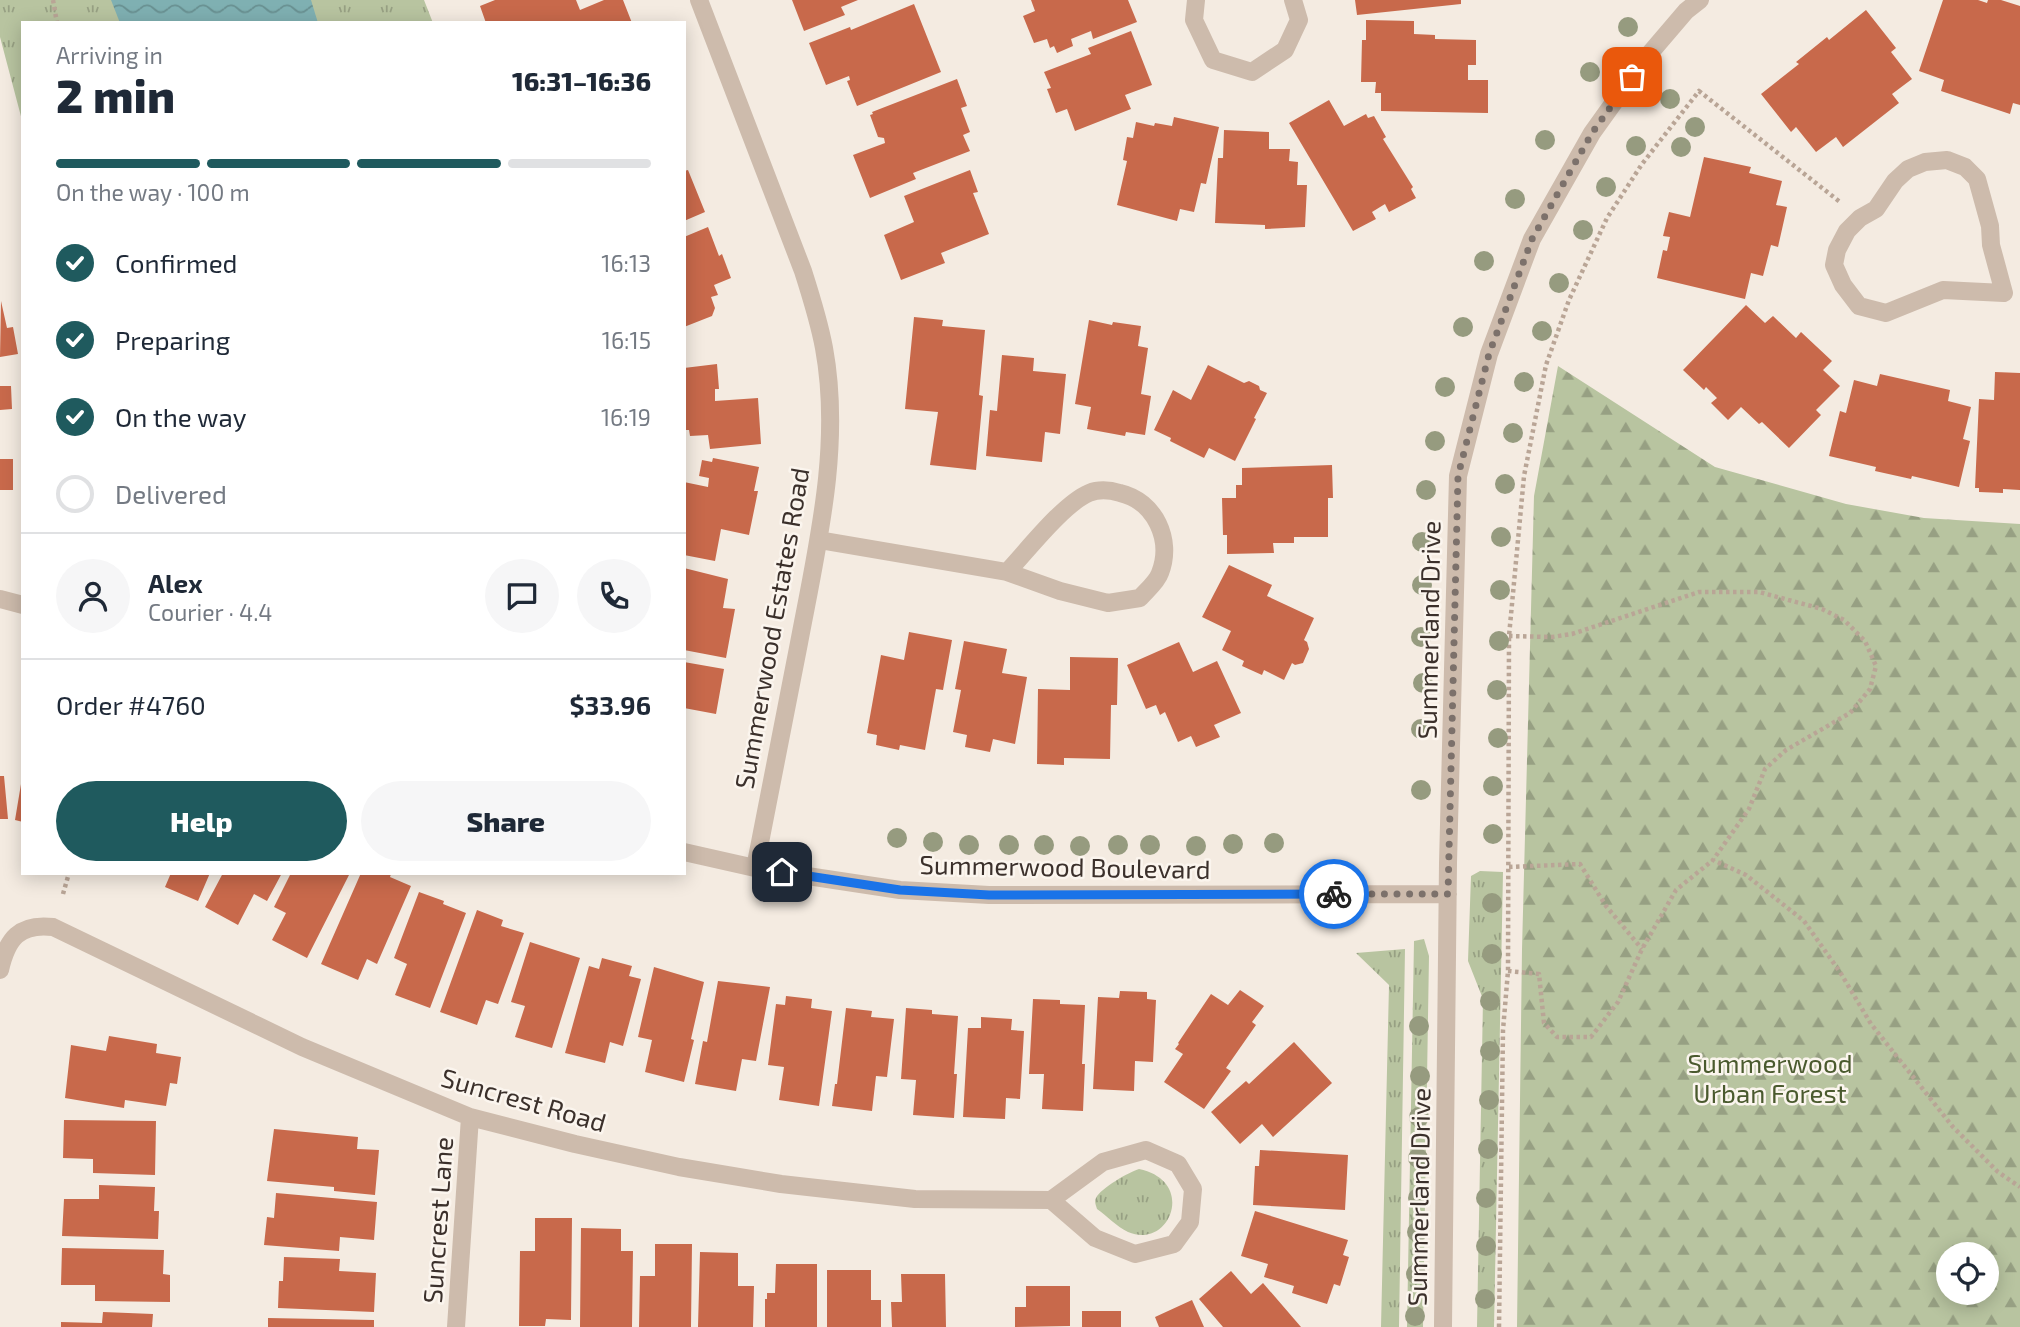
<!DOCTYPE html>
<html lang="en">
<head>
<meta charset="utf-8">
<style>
  :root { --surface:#fff; --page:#f6f6f7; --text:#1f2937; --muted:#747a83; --line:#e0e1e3; --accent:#1f5a5e }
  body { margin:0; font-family:"Exo 2",sans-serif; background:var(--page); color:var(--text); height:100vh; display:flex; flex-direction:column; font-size:26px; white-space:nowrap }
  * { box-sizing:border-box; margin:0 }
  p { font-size:23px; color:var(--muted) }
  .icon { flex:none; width:38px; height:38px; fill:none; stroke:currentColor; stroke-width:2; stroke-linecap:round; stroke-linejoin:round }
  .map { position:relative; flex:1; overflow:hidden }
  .panel { position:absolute; left:21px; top:21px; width:665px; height:854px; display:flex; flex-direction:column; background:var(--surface); border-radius:0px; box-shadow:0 4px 18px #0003 }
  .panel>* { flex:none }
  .fabs { position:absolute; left:1936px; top:1242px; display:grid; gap:14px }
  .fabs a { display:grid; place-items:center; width:63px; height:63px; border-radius:50%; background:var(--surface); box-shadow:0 4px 18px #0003; font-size:35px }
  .pin { position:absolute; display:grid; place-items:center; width:60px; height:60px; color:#fff; margin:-30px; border-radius:14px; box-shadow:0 4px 10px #0006 }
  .courier { position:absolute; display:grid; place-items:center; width:70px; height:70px; margin:-35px; border:5px solid #1a73e8; border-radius:50%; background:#fff; color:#222; box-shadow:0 2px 9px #0007 }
  .summary em { font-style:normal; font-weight:800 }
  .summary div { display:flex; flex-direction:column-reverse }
  .summary { display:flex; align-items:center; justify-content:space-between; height:119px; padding:0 35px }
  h1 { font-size:46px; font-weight:800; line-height:52px }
  .bar { display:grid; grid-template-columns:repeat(4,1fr); gap:10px 7px; align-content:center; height:84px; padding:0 35px }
  .bar i { height:9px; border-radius:5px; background:var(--line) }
  .bar .active { background:var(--accent) }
  .bar p { grid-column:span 4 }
  .line { display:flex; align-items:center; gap:18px; padding:0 35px; border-top:2px solid var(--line) }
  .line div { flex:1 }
  .round { display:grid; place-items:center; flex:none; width:74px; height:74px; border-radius:37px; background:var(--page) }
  ol { padding:0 35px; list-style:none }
  li { display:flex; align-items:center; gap:21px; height:77px }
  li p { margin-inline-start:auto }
  li .icon { padding:7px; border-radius:50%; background:var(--accent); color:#fff; stroke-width:4 }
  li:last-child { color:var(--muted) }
  li i { width:38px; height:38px; border:4px solid var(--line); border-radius:50% }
  .action { display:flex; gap:14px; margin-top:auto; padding:14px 35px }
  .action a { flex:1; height:80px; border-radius:42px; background:var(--accent); color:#fff; font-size:28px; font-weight:800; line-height:80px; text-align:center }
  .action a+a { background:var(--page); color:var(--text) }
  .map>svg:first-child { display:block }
</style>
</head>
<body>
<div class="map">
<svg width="2020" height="1327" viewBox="0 0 2020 1327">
  <defs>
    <pattern id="grass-tufts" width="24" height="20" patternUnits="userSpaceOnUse" patternTransform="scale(1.75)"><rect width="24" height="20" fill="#b8c4a0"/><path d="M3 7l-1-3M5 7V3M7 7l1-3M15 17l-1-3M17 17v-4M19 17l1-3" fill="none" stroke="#97a083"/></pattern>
    <pattern id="forest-firs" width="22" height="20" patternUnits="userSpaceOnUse" patternTransform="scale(1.75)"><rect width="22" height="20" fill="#b8c4a0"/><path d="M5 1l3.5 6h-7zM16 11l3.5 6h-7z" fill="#97a083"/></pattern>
    <pattern id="water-waves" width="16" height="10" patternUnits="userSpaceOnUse" patternTransform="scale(1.75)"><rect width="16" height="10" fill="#7fb0b2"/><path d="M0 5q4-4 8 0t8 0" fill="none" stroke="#699091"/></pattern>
  </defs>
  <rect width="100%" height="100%" fill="#f4ebe1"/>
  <path fill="url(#grass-tufts)" d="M0,0H424L433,23H23V124L0,37Z
    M1480,871L1503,872L1494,1327H1477L1483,999L1468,961L1471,876Z
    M1424,939L1429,956L1423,1327H1407L1414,941Z
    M1405,949L1399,1327H1381L1389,985L1356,953Z
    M1139,1169C1197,1181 1170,1250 1128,1232C1117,1227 1107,1216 1097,1209C1096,1205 1094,1202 1096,1198C1101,1188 1129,1172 1139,1169Z"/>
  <path fill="url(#forest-firs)" fill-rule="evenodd" d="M1558,366L1715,467L1846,504L1924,518L2020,524V1327H1517L1522,949L1534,496ZM1948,1255H1986V1293H1948Z"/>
  <path fill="url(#water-waves)" d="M111,0H311L318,23H120Z"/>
  <path fill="#c8694b" d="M495,0H576L580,10L604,0H623L632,23H486L480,6Z
    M792,0H858L841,7L845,15L804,31Z
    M1031,0H1128L1137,22L1093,39L1091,31L1071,39L1073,46L1057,53L1054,46L1050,48L1047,39L1034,43L1023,16L1035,11Z
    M1355,0H1461V4L1357,15Z
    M1943,0H1978L1987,3L1988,0H2001L2020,6V105L2013,103L2010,114L1941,91L1944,80L1919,71Z
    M914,4L941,72L857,106L847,81L850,80L849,76L826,85L809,43L850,27L851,30Z
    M1866,10L1896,48L1891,52L1912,79L1892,94L1899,103L1843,147L1836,137L1816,152L1796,127L1791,132L1761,94L1799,64L1796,62L1827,37L1829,40Z
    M1366,20L1414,21V34L1435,35V39L1476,40V65H1468V80H1488V113L1381,111V93H1375L1376,82H1361L1362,40H1366Z
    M1131,31L1152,85L1125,95L1131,109L1075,131L1067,109L1056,113L1047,89L1051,88L1044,72L1091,54L1088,48Z
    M957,79L967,106L961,108L970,132L963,135L970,151L913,173L916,179L870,198L853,155L885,143L884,138L878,137L870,115L873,114L872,112Z
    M1329,100L1344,126L1366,114L1368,118L1374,116L1386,137L1383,139L1413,187L1411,189L1416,198L1389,212L1385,204L1372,212L1376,219L1353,231L1289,123Z
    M1174,117L1219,127L1206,184L1201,183L1194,212L1180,209L1177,221L1117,205L1127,161L1123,160L1127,137L1133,138L1136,122L1154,126L1155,123L1172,126Z
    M1224,130L1269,132V149H1290L1289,161L1298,162L1297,185H1307L1305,227L1265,229V225L1215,223L1218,158H1223Z
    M1704,157L1751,167L1749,173L1782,181L1776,205L1787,207L1778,247L1771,245L1763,276L1751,273L1745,299L1657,278L1663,250L1667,251L1670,237L1663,236L1669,212L1690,217Z
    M688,170L705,212L684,221V171Z
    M970,170L978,192L973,193L989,234L941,253L945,263L901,280L884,235L914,222L904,196Z
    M708,227L719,256L722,254L731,278L714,285L718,295L711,297L715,308L712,316L684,327V237Z
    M1,301L7,328L13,327L18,354L0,357Z
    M1746,305L1765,323L1773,316L1796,338L1801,332L1832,361L1823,370L1840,386L1816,410L1821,415L1789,448L1762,422L1759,424L1741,407L1728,420L1711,403L1717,398L1706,387L1704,390L1683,370Z
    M914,317L943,320L942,326L985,330L979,395L983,396L976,470L930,465L938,412L905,409Z
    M1089,320L1112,325L1113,322L1141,326L1138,346L1148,348L1141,394L1151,396L1145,435L1126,432L1125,436L1087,429L1091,407L1075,404Z
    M1002,355L1034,358L1033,371L1066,374L1060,434L1045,432L1042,462L986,456L990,410L997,411Z
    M717,364L719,389H715V401L758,398L761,444L710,449L708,435L690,436L689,430H684V368Z
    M1208,365L1244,383L1249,381L1259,386L1260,390L1267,393L1254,418L1256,419L1235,461L1209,448L1204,458L1170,441L1171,438L1154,430L1173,390L1191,400Z
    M1995,372L2020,373V490L2003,489V493L1979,492V488H1975L1979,399L1994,400Z
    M1880,374L1950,390L1948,401L1971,407L1963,439L1970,441L1959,487L1912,476L1911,479L1875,471L1876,467L1829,456L1840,411L1846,413L1854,380L1877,386Z
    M0,386H11L12,409L0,410Z
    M713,458L759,467L754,491H758L749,535L721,529L715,561L684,555V482L708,487L709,478L699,476L702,460L712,462Z
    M0,459H13V490H0Z
    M1332,465L1333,498H1328V537H1294V543H1273L1274,553L1227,554V535H1223L1222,498H1236V485H1242V468Z
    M1229,565L1272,585L1267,596L1314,618L1304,640L1307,642L1309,649L1303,663L1295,665L1292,663L1284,680L1264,670L1262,675L1242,666L1244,661L1222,650L1231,631L1202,617Z
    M684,568L728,579L723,608L735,609L726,658L684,650Z
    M909,632L952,640L943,690L936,689L925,750L900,745L899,750L876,745L877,735L867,733L881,655L904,660Z
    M964,641L1007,649L1002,673L1027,677L1015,744L993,739L990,752L965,747L967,735L953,732L961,690L955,689Z
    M1179,642L1193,672L1217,661L1241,713L1214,725L1220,737L1196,747L1191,736L1178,742L1165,712L1160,715L1156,705L1146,709L1127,665Z
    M1070,657L1118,658L1117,705H1111L1110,759L1064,758V765L1037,764L1038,689L1070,690Z
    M684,662L724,669L716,714L684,708Z
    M0,776H4L8,819H0Z
    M21,784H23V822L15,820Z
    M171,873H210L198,901L165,887Z
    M223,873H282L267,901L254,894L238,925L205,907Z
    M291,873L349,875L307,958L272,940L286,913L274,907Z
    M361,873H389L391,874L390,877L411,886L377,964L367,959L358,980L321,964Z
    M419,892L444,901L443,904L466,913L430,1008L395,995L407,964L394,958Z
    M477,910L503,920L501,926L524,933L498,1004L486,1000L477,1025L440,1012Z
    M530,942L580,958L552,1048L515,1037L525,1006L511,1002Z
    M602,958L632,966L629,976L641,979L623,1046L610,1042L605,1063L565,1053L589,966L599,969Z
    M654,967L704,982L691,1039L694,1040L684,1082L645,1072L652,1040L638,1037Z
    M718,981L770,987L756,1061L742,1059L736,1091L695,1084L703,1041L707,1042Z
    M1240,990L1264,1006L1252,1022L1256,1025L1226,1068L1231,1071L1204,1109L1164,1082L1183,1054L1175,1049L1179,1044L1178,1043L1211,994L1228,1005Z
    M1120,991L1147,992V999L1156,1000L1153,1062L1135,1061L1134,1091L1093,1089L1098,997L1119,998Z
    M786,996L812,999L811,1008L832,1011L819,1106L779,1100L784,1067L768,1065L776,1004L785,1005Z
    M1033,999L1060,1000V1004L1085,1005L1082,1064H1085L1083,1111L1042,1109L1044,1074H1029Z
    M846,1008L872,1011L871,1017L894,1019L887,1077L876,1076L872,1111L832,1106L835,1084H837Z
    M906,1008L932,1010V1014L958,1016L954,1074H957L954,1118L913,1115L916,1080L901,1079Z
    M981,1017L1012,1019L1011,1030L1024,1031L1020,1099L1006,1098L1005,1119L963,1117L968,1028H981Z
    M109,1036L157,1044L156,1053L181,1057L177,1084L170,1083L166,1106L125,1100L124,1108L65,1098L71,1045L106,1051Z
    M1294,1042L1332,1083L1273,1137L1262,1124L1240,1144L1211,1112L1246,1081L1249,1084Z
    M64,1120L156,1121L155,1175L93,1173V1159L63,1158Z
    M274,1129L358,1137L357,1149L379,1150L375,1195L334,1191V1187L267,1181Z
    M1260,1150L1348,1155L1345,1210L1253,1205L1255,1166H1259Z
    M99,1185L155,1187L154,1211H159L158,1239L62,1236L64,1199H99Z
    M276,1193L377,1202L374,1240L340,1237L339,1251L264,1245L267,1217L274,1218Z
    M1255,1211L1348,1240L1343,1255L1349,1257L1340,1286L1334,1284L1327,1304L1292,1293L1294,1286L1264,1277L1268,1264L1241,1256Z
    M535,1218H572L571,1320L546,1319L545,1326H519L520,1251H535Z
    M581,1228L621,1229V1251H633L632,1327H580Z
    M655,1244H692L691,1327H639L640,1276H655Z
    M62,1248L164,1250L163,1274L170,1275V1302L95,1301V1285H61Z
    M700,1252L738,1253V1286H754L753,1327H698Z
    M284,1257L340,1259L339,1271L376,1273L374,1312L278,1308L279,1281H283Z
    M776,1264H817V1327H765V1299H767V1293H775Z
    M827,1270H871V1300H881V1327H827Z
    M1231,1271L1251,1294L1263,1283L1301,1327H1223L1199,1299Z
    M901,1274H945L946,1327H892L891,1302H902Z
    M1026,1286H1070V1326L1015,1327V1307H1026Z
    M1192,1300L1204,1327H1159L1155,1317Z
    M1082,1311H1121V1327H1082Z
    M103,1312L153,1314L152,1327H61V1322L102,1323Z
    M268,1318L374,1320V1327H268Z"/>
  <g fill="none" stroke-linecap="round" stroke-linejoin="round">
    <path stroke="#b9a596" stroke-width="4.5" stroke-dasharray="3.5 3.5" stroke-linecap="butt" d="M53,0L57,23
      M1509,636L1552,637L1572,634L1699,592H1759L1822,609L1844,620L1865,641L1876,666L1870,689L1850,713L1786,750L1765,769L1749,809L1713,860L1746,875L1804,921L1840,972L1871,1024L1953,1127L1998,1172L2020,1187
      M1509,867L1580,864L1606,906L1642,949
      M63,894L69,873
      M1508,971L1539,974L1544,1023L1557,1037H1591L1618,1002L1642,949L1676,890L1713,860
      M1499,1327L1503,1030L1508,971L1509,636L1524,476L1546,365L1569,300L1607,218L1642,164L1699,91L1840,202"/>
    <path stroke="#cdbbac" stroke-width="18" d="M699,0L803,271C811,296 819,321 824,348C842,446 817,547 799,643C784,718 769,793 755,868
      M1196,0L1194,20L1213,60L1252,72L1285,50L1299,20L1293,0
      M1947,160L1965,167L1977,179L1990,226L1991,245L2004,293L1943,290L1886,313L1859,306L1843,285L1834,265L1837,250L1847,231L1860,218L1876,209L1895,181L1908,169L1925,162Z
      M819,540L1007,572L1060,591L1108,603L1140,598C1146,591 1157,582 1160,573C1173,540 1155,501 1120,493C1110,490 1099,489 1089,493C1063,504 1027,551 1007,572
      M0,970C7,939 19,923 53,927L302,1047L470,1117L575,1144L679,1167L781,1184L915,1199L1051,1200L1103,1162L1146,1150L1178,1164L1193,1189L1190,1222L1174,1244L1135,1254L1095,1238L1051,1200
      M456,1327L470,1117"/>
    <path stroke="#cdbbac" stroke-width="18" d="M0,599L23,605
      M684,852L755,868L900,890L989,895L1448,894
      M1443,1327L1448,863L1458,476L1489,354L1532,239L1592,133L1645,59L1686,11L1700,0"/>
  </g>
  <g fill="#969b7f">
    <circle cx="1628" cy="27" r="10"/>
    <circle cx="1590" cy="72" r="10"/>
    <circle cx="1670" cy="99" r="10"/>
    <circle cx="1695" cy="127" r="10"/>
    <circle cx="1545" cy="140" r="10"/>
    <circle cx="1636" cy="146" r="10"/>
    <circle cx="1681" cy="147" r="10"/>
    <circle cx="1606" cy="187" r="10"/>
    <circle cx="1515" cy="199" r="10"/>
    <circle cx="1583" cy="230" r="10"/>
    <circle cx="1484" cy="261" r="10"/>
    <circle cx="1559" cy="283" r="10"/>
    <circle cx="1463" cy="327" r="10"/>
    <circle cx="1542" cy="331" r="10"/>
    <circle cx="1524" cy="382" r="10"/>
    <circle cx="1445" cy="387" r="10"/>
    <circle cx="1513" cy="433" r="10"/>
    <circle cx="1435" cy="441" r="10"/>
    <circle cx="1505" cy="484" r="10"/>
    <circle cx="1426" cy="490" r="10"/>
    <circle cx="1501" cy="537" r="10"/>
    <circle cx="1422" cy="542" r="10"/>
    <circle cx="1422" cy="585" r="10"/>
    <circle cx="1500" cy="590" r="10"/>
    <circle cx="1421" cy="637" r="10"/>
    <circle cx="1499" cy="641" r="10"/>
    <circle cx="1423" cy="683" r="10"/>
    <circle cx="1497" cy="690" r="10"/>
    <circle cx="1421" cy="729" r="10"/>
    <circle cx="1498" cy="738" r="10"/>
    <circle cx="1493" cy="786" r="10"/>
    <circle cx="1421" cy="790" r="10"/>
    <circle cx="1493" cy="834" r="10"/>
    <circle cx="897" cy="838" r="10"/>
    <circle cx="933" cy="842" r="10"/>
    <circle cx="1274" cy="843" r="10"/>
    <circle cx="1233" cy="844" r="10"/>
    <circle cx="969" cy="845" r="10"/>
    <circle cx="1009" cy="845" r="10"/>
    <circle cx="1044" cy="845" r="10"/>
    <circle cx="1118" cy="845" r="10"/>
    <circle cx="1150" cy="845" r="10"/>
    <circle cx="1080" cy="846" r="10"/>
    <circle cx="1196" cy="846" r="10"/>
    <circle cx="1492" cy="903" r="10"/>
    <circle cx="1492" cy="954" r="10"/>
    <circle cx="1490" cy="1001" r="10"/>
    <circle cx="1419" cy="1026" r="10"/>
    <circle cx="1490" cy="1051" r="10"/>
    <circle cx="1420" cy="1076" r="10"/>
    <circle cx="1489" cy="1100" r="10"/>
    <circle cx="1419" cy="1117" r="10"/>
    <circle cx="1488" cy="1149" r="10"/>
    <circle cx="1418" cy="1158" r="10"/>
    <circle cx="1418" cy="1198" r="10"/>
    <circle cx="1486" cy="1198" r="10"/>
    <circle cx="1417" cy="1232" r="10"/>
    <circle cx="1486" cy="1246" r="10"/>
    <circle cx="1416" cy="1274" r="10"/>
    <circle cx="1485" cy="1299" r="10"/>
    <circle cx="1415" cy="1316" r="10"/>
  </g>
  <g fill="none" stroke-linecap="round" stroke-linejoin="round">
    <path stroke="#7c716b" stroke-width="7" stroke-dasharray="0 12.6" d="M1334,894H1448L1458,476L1489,354L1532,239L1592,133L1632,77"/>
    <path stroke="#1a73e8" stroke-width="9" d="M782,872L900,890L989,895L1334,894"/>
  </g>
  <g text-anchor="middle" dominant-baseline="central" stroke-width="5" stroke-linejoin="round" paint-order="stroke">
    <g font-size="26" fill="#3b302b" stroke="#fbf5ee">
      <text transform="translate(771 628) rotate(-80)">Summerwood Estates Road</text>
      <text transform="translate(1428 630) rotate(-89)">Summerland Drive</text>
      <text transform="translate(1065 866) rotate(1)">Summerwood Boulevard</text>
      <text transform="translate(524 1099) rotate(16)">Suncrest Road</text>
      <text transform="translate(1418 1197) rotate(-89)">Summerland Drive</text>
      <text transform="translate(437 1220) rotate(-86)">Suncrest Lane</text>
    </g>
    <g font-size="26" fill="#4a5a2e" stroke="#fbf5ee">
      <text x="1770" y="1062">Summerwood<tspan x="1770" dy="30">Urban Forest</tspan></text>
    </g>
  </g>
</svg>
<div class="fabs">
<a><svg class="icon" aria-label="locate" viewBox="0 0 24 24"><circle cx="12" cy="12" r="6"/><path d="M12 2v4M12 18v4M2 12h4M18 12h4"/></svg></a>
</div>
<div class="pin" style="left:1632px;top:77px;background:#ea580c"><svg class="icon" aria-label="bag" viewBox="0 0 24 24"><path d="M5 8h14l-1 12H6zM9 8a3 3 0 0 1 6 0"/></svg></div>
<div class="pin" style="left:782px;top:872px;background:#1f2937"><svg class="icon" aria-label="home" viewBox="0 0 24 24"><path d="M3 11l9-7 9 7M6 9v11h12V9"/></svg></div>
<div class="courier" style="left:1334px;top:894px"><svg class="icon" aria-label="bike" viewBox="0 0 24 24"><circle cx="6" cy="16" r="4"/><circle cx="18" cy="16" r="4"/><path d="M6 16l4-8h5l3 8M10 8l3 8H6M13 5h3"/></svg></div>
<section class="panel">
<div class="summary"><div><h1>2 min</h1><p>Arriving in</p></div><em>16:31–16:36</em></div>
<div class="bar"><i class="active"></i><i class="active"></i><i class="active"></i><i></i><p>On the way · 100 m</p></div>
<ol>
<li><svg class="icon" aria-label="check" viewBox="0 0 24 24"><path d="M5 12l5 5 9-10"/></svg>Confirmed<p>16:13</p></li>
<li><svg class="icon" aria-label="check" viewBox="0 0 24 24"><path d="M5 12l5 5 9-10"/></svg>Preparing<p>16:15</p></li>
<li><svg class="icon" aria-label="check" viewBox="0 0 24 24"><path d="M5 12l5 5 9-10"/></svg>On the way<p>16:19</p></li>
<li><i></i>Delivered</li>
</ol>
<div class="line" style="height:126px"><a class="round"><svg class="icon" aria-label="person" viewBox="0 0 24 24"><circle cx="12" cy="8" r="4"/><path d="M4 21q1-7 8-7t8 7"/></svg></a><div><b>Alex</b><p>Courier · 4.4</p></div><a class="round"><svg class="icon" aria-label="chat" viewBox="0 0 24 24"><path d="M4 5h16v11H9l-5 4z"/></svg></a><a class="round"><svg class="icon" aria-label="phone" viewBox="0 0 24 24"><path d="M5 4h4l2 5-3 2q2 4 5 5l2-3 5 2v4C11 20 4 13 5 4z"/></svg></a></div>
<div class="line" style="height:91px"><div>Order #4760</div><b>$33.96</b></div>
<div class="action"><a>Help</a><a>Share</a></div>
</section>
</div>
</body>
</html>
